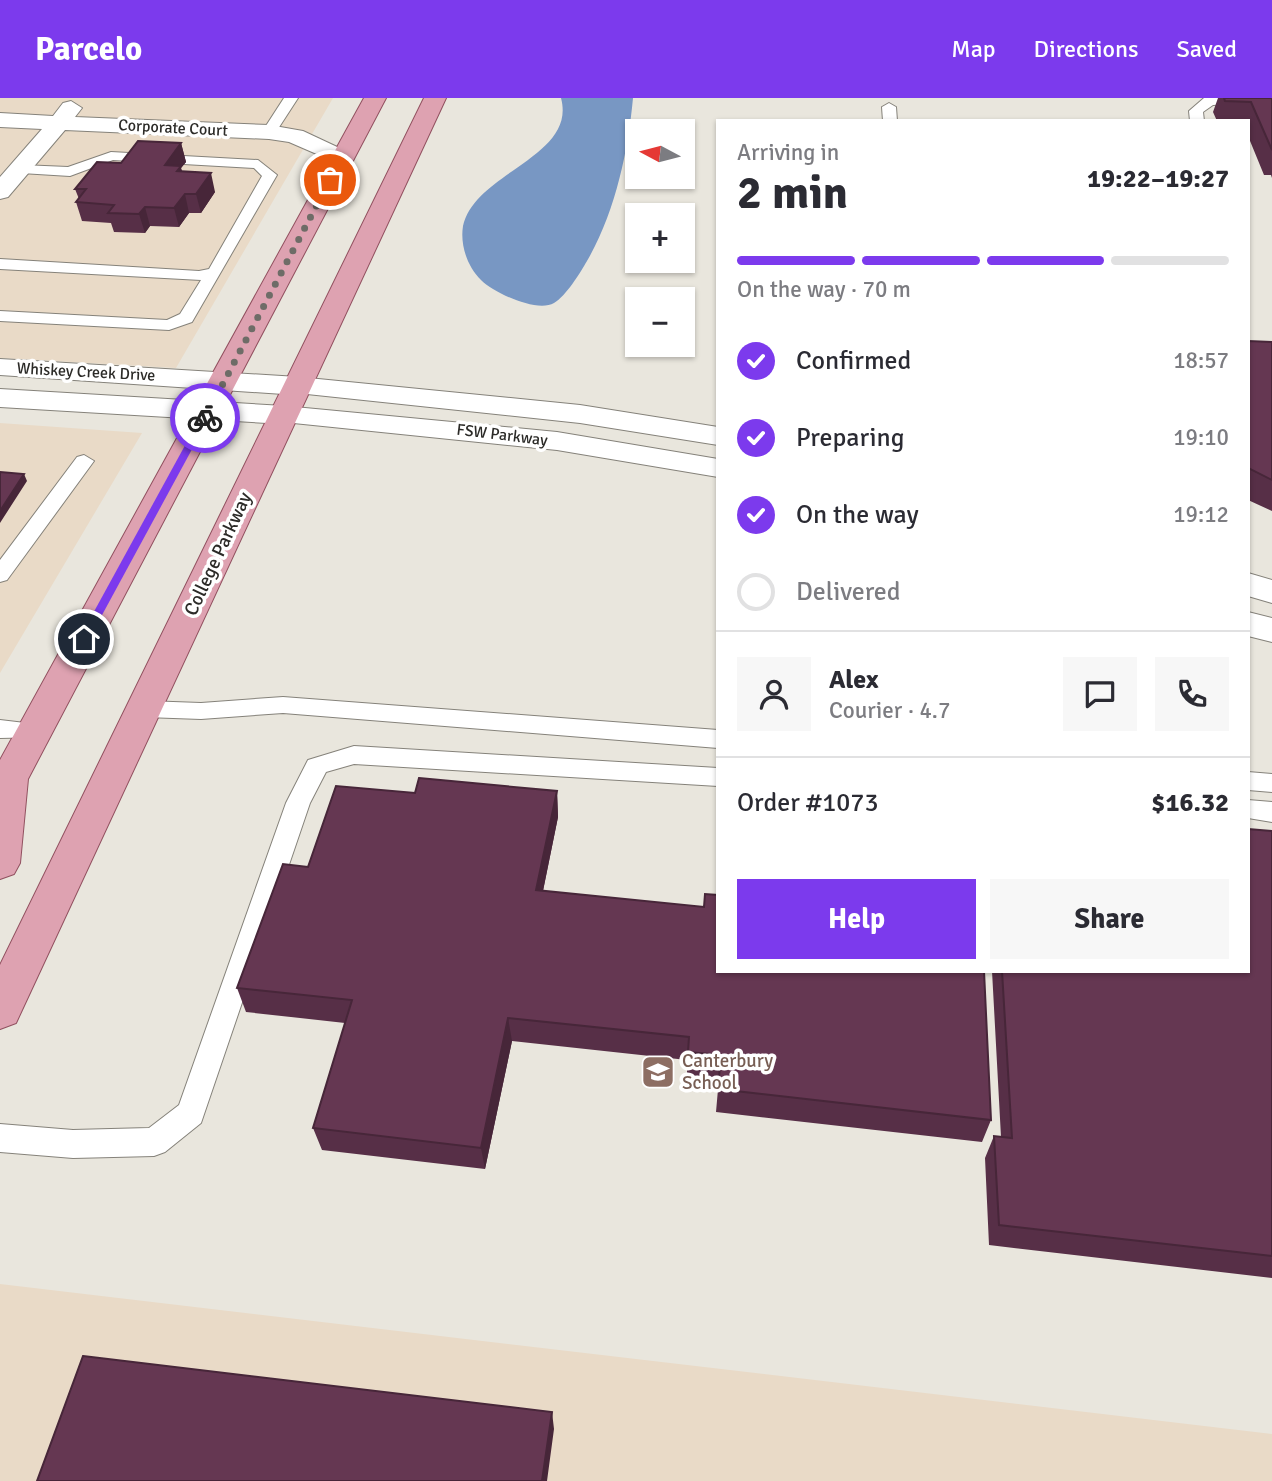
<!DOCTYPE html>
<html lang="en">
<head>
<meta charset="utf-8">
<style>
  :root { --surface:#fff; --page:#f7f7f7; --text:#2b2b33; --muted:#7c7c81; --line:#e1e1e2; --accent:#7c3aed }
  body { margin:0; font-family:Signika,sans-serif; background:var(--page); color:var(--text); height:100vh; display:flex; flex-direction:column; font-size:26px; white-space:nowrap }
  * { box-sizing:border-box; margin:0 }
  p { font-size:23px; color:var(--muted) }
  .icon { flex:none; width:38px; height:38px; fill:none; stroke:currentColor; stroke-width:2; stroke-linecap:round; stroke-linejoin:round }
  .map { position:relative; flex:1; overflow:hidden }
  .drawer { position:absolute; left:716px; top:21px; width:534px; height:854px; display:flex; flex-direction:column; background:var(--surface); border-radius:0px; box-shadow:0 2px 5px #0004 }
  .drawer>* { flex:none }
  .needle { width:46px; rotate:277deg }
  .fabs { position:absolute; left:625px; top:21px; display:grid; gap:14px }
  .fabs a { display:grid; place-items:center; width:70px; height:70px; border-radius:0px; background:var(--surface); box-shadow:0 2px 5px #0004; font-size:35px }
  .pin { position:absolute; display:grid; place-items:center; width:60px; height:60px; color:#fff; margin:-30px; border:4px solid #fff; border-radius:50%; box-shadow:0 2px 7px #0007 }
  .courier { position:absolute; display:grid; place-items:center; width:70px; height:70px; margin:-35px; border:5px solid #7c3aed; border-radius:50%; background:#fff; color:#222; box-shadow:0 2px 9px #0007 }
  .head em { font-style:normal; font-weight:700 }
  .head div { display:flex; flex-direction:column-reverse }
  .head { display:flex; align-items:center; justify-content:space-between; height:119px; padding:0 21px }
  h1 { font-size:46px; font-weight:700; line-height:52px }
  .bar { display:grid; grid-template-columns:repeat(4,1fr); gap:10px 7px; align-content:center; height:84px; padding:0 21px }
  .bar i { height:9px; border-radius:5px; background:var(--line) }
  .bar .on { background:var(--accent) }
  .bar p { grid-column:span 4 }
  .line { display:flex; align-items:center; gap:18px; padding:0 21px; border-top:2px solid var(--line) }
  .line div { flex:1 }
  .round { display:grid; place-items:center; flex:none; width:74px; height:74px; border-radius:0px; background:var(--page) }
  ol { padding:0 21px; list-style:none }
  li { display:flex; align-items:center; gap:21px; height:77px }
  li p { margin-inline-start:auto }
  li .icon { padding:7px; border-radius:50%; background:var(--accent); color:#fff; stroke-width:4 }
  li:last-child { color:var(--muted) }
  li i { width:38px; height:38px; border:4px solid var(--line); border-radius:50% }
  .action { display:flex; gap:14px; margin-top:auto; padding:14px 21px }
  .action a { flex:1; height:80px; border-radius:0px; background:var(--accent); color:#fff; font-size:28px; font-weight:700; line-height:80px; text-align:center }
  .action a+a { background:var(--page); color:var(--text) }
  header { display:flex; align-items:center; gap:42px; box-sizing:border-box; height:98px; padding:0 35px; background:var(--accent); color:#fff }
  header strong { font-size:33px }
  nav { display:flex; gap:38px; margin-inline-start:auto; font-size:24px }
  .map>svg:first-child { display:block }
</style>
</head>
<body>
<header>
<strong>Parcelo</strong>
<nav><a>Map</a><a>Directions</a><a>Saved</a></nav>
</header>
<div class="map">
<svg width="1272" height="1383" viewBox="0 0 1272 1383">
  <rect width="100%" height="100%" fill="#e9e6dd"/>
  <path fill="#e9dac7" d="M0,0H333L176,270L0,260Z
    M0,325L142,335L0,575Z
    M0,1186L1272,1336V1383H0Z"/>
  <path fill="#7897c3" d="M561,0H633C628,54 615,115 587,163C580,175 566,198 554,205C537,215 494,195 481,182C467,168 460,147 463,128C475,74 577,59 561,0Z"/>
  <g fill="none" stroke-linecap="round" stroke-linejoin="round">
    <defs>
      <path id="service" d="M284,0H298L274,37H264L262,34Z
        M1204,0H1272L1265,4L1213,7L1203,14L1204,23H1190L1189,13Z
        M889,5L896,9L897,23H883L882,9Z
        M111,54L258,62L277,77L192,224L169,232L0,223V213L167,222L180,216L201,182L0,171V161L199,173L209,171L262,78L254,70L113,62L70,78L21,75L14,71L21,67L68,69Z
        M84,357L94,363L7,482L0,484V462L77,359Z
        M283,599L718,632V650L283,615L201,621L145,619L137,617L133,611L137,605L145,603L201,605Z
        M0,622L42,627L46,633L42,639L0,640Z
        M354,648L718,670V688L354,666L326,674L310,705L201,1025L165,1054L154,1058L73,1060L0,1054V1026L73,1032L149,1030L179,1007L286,705L308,662Z
        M1248,674L1272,676V694L1248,692Z
        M1248,702L1272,704V724L1248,720Z"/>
      <path id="minor" d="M71,3L82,10L75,19L269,27L303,33L350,55L354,60L350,65L342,67L289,44L269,41L65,32L8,99L0,101V79L42,31L0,29V15L53,18L63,5Z
        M298,279L580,307L718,329V347L580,325L288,294L284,288L288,282Z
        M284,308L557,334L718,361V379L557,352L274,323L269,317L274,311Z
        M1248,475L1272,482V505L1248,498Z
        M1248,514L1272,520V544L1248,538Z"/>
      <path id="tertiary" d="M0,261L298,279L308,282L312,288L308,294L298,297L0,277Z
        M0,291L284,308L294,311L299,317L294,323L284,326L0,309Z"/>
      <path id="primary" d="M364,0H386L28,681L20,765L14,776L0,781V662Z
        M424,0H446L22,912L16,925L0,931V867Z"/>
    </defs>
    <use href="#service" stroke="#85827a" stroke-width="2"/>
    <use href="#minor" stroke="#85827a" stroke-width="2"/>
    <use href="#tertiary" stroke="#85827a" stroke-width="2"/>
    <use href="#primary" stroke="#91505f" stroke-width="2"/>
    <use href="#service" fill="#fff" fill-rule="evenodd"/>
    <use href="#minor" fill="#fff" fill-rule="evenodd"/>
    <use href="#tertiary" fill="#fff" fill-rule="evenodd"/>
    <use href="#primary" fill="#dea2b1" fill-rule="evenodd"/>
  </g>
  <path fill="#572f47" d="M1218,0H1272V80L1271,77H1264L1248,38V23H1217L1213,14Z
    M181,45L186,64L181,70L182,73L215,94L201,115H189L179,129L150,128L145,135L114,134L111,125L82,123L76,104L79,101L75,91L121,65Z
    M1248,243L1272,244V413L1248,402Z
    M557,693L558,719L543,793L704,809L991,1022L982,1044L716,1014L719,980L687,977V962L512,943L485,1071L322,1052L313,1030L345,925L246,914L237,890L308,769L415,695Z
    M1272,733V1180L989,1147L985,1060L994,1038L1001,1039L992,873H1248Z"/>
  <path fill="#472639" d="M181,45L186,64L181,70L185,87L165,67Z
    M211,75L215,94L201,115L196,96Z
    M185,96L189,115L179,129L174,110Z
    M145,109L150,128L145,135L139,116Z
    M24,376L27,383L0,425V413Z
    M557,693L558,719L538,817L536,792Z
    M508,920L512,943L485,1071L481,1050Z
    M552,1314L554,1331L547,1383H542Z"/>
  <path fill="#653752" stroke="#472639" stroke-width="2" d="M1224,0H1272V52L1251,4L1225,3Z
    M138,43L181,45L165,67L181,68L177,73L211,75L196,96H185L174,110L145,109L139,116L108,115L114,107L76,104L86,91H75L97,64L121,65Z
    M1248,243L1272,244V382L1248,370Z
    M0,374L24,376L0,413Z
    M419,680L557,693L536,792L704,809L705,796L718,797V873H984L991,1022L718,991L721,957L688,954L689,939L508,920L481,1050L313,1030L352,902L237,890L283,766L308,769L336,688L415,695Z
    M1248,731L1272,733V1158L999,1127L994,1038L1012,1040L1002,873H1248Z
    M83,1258L552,1314L542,1383H37Z"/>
  <path fill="#7c3aed" d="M205,317L209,320L89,541L81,544L79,541L200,320Z"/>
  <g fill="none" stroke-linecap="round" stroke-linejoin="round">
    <path stroke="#6e6c67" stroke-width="7" stroke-dasharray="0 12.6" d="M205,320L330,82"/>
  </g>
  <defs>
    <symbol id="school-square" viewBox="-11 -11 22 22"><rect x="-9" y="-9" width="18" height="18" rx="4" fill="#8d6e63" stroke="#fff"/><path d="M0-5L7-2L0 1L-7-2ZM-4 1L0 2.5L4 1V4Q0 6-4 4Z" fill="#fff"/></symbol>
  </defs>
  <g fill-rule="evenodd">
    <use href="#school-square" x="639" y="955" width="38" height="38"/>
  </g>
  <g text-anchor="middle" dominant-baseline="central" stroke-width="7" stroke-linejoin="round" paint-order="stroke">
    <g font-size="16" fill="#2c2b28" stroke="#fff">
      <text transform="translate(173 30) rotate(3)">Corporate Court</text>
      <text transform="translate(86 274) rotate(3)">Whiskey Creek Drive</text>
      <text transform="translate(502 337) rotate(7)">FSW Parkway</text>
    </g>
    <g font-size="19" fill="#2c2b28" stroke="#fff">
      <text transform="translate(218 456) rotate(-65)">College Parkway</text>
    </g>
    <g font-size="19" fill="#785e54" stroke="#fff" text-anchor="start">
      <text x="682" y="963">Canterbury<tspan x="682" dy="22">School</tspan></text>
    </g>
  </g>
</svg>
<div class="fabs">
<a><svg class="needle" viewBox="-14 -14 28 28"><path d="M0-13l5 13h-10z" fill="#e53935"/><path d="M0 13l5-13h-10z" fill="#7c7c81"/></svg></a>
<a>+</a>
<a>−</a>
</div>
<div class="pin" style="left:330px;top:82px;background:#ea580c"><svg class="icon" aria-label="bag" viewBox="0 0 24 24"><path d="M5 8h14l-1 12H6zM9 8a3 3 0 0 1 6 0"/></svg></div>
<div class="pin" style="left:84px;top:541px;background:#1f2937"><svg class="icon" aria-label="home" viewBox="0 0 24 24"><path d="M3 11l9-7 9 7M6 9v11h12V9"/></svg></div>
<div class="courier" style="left:205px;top:320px"><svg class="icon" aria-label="bike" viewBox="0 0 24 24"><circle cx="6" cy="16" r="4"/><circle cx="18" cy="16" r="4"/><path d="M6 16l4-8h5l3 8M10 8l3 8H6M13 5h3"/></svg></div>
<section class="drawer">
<div class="head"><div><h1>2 min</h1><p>Arriving in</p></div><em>19:22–19:27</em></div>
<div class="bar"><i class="on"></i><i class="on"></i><i class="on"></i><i></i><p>On the way · 70 m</p></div>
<ol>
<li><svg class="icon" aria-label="check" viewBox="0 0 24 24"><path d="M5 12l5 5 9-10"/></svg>Confirmed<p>18:57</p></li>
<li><svg class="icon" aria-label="check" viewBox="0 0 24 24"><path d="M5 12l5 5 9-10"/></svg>Preparing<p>19:10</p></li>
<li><svg class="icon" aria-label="check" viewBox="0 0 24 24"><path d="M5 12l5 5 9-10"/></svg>On the way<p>19:12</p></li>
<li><i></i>Delivered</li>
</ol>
<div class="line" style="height:126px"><a class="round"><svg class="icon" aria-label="person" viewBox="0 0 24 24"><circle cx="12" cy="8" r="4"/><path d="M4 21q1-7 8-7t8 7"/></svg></a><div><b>Alex</b><p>Courier · 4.7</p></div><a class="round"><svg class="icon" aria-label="chat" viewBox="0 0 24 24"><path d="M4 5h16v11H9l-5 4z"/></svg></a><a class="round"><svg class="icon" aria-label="phone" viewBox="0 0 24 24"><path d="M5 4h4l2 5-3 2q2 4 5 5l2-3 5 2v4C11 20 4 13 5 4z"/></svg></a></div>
<div class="line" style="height:91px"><div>Order #1073</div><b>$16.32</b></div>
<div class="action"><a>Help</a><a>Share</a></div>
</section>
</div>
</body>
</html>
